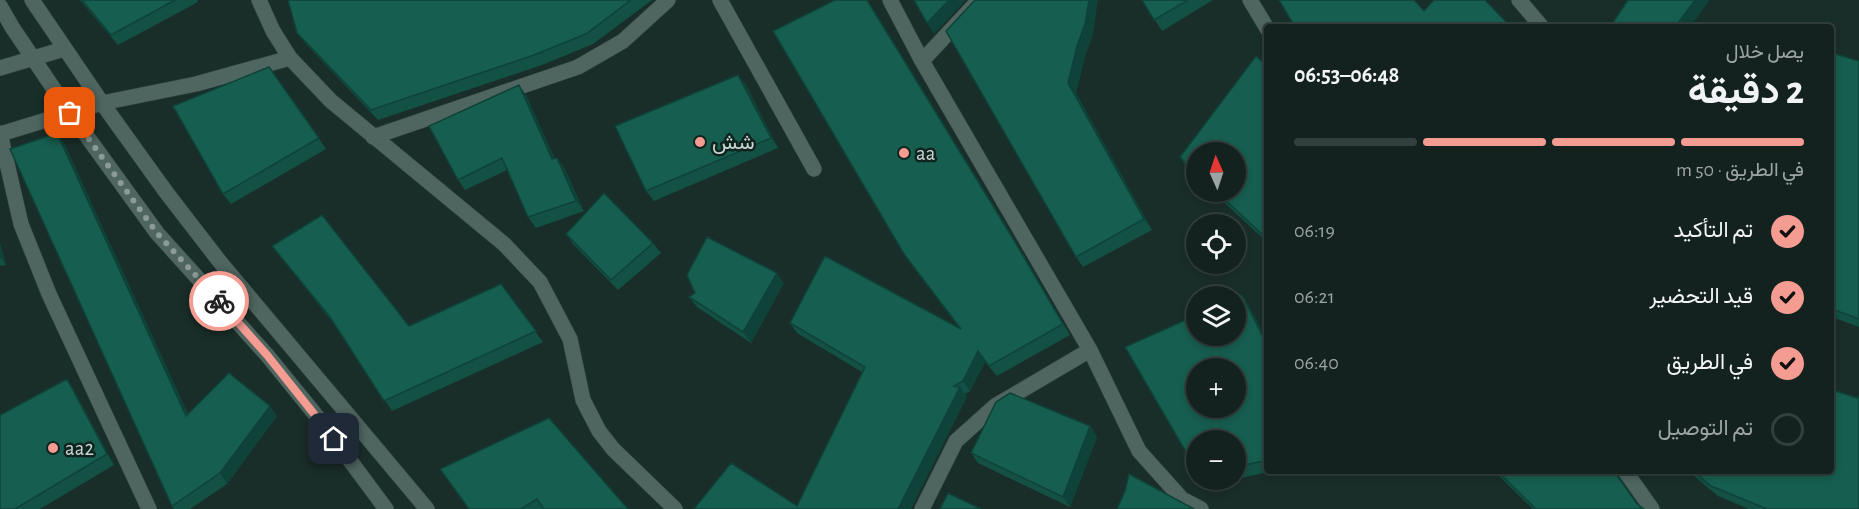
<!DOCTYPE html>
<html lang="ar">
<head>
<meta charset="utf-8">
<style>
  :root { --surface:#14221f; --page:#212f2c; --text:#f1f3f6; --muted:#9da4a4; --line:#333f3d; --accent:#f59c92 }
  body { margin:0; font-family:"Alegreya Sans",Vazirmatn,sans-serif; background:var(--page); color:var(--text); direction:rtl; height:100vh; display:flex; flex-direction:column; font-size:22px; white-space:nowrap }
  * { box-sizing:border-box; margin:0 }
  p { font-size:20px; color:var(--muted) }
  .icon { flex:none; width:33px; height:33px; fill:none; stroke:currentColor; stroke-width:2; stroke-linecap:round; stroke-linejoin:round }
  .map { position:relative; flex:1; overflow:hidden; direction:ltr }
  .panel { position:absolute; left:1264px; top:24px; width:570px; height:450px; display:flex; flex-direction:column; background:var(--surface); border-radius:6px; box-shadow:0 3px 9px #0003,0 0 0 2px var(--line); direction:rtl }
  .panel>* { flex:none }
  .needle { width:39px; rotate:357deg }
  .controls { position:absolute; left:1186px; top:142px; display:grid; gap:12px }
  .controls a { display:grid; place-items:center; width:60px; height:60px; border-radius:50%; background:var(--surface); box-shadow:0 3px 9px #0003,0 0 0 2px var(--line); font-size:30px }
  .pin { position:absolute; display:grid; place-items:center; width:51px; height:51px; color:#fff; margin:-26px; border-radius:12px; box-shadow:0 3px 9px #0006 }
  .courier { position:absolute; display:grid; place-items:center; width:60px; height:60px; margin:-30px; border:4px solid #f59c92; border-radius:50%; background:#fff; color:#222; box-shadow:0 2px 8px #0007 }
  .head em { font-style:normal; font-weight:700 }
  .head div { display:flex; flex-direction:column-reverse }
  .head { display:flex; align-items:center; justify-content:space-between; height:102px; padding:0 30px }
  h1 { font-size:39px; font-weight:700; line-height:45px }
  .bar { display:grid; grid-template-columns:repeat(4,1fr); gap:9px 6px; align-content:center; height:72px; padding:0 30px }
  .bar i { height:8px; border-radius:4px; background:var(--line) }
  .bar .active { background:var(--accent) }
  .bar p { grid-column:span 4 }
  ol { padding:0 30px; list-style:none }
  li { display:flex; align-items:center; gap:18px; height:66px }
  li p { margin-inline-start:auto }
  li .icon { padding:6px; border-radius:50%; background:var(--accent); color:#111; stroke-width:4 }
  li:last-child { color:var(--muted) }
  li i { width:33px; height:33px; border:3px solid var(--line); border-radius:50% }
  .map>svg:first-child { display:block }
</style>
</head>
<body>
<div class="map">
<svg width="1859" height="509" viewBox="0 0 1859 509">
  <rect width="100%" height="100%" fill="#1a2e29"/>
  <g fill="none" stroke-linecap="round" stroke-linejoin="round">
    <defs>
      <path id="street" d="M32,0L102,103L166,192L220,262L427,509
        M259,0L273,31L290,58L331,101L504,244L540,282L570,339L583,400L599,431L613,449L675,509
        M720,0L814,169
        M890,0L922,61L1090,350L1139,451L1182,499L1201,509
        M1250,0L1268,30
        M1519,0L1542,27
        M0,6L12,27L70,113L157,233L267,355L323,424L386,509
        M922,61L979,0
        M0,68L64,49
        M0,133L21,224L49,294L149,509
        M0,134L102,103L196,84L290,58
        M373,137L578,67L623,41L668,0
        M1625,471L1652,509
        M922,509L956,441L995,406L1090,350"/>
    </defs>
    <use href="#street" stroke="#374844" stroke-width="16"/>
    <use href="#street" stroke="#4f655f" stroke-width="15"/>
  </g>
  <path fill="#135145" d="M80,0H197L198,2L118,45Z
    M288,0H652L593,44L542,65L378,120L305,43L297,33Z
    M975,0L1093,34L1085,56L1076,93L1152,230L1083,267L1076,257Z
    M1142,0H1213L1162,31Z
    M1832,53L1859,61V327L1832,317Z
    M269,67L326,149L231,204L223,194Z
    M1268,67V243L1213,192H1236L1197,153V177L1187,168L1180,157Z
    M738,75L746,85L778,148L654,201L646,191Z
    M526,95L555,159L557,158L565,169L584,211L536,228L528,217L507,170L465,190L458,180Z
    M64,143L188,414L277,416L227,484L190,509H174L172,506Z
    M566,234L653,243L661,253L618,290L573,244Z
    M0,243L6,265L0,266Z
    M272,246L409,326L501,284L543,342L392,411L334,324Z
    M1019,247L1070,335L997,376L985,362L970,391L965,394L967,397L797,506L862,372L797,333L790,323L959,328L904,254Z
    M784,283L751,343L697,307L689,297Z
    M1249,306L1268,342V471H1273L1236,479V441Z
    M67,379L74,390L114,465L40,509H0Z
    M1090,426L1097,437L1070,507L978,463L971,453Z
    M440,469L628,509H469Z
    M1494,471H1614L1637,504L1644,509H1533Z
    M1688,471H1832L1859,509H1749L1718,496Z
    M1203,480H1229L1206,485Z"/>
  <path fill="#0f4238" d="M867,0H868L1019,247L1070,335L1063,324Z
    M949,0H966L934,34L927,23Z
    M1089,0H1098L1093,34L1085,56L1076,93L1152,230L1144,219L1068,83Z
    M1695,0H1710L1690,27H1675Z
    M738,75L746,85L778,148L771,138Z
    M519,85L526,95L560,170L552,159Z
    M57,133L64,143L194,427L186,416Z
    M557,158L565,169L584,211L576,201Z
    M0,243L6,265L0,257Z
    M777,273L784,283L751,343L743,332Z
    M1242,295L1249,306L1268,342V347Z
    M978,351L985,362L970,391L963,381Z
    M67,379L74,390L114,465L107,454Z
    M960,387L967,397L911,509H898Z
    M270,406L277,416L227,484L220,473Z
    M1090,426L1097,437L1070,507L1063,497Z"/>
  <path fill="#165e50" stroke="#0f4238" stroke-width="1.5" fill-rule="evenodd" d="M82,0H175L111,35Z
    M288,0H631L586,34L534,55L371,110L297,33Z
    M835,0H867L1012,237L1063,324L989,366L978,351L963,381L954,386L960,387L898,509H694L731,463L797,506L865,367L790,323L825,256L961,329L904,254L773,31Z
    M914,0H949L927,23Z
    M975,0H1089L1085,24L1077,46L1068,83L1144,219L1076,257L946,31Z
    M1142,0H1188L1154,20Z
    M1279,0H1414L1424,11L1434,0H1485L1511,27H1295Z
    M1628,0H1695L1675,27H1610Z
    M1832,53L1859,61V319L1832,309Z
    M1256,56L1268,67V240L1217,192H1236V153H1197V174L1180,157Z
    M269,67L319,138L223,194L173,106Z
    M738,75L771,138L646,191L615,126Z
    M519,85L552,159L557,158L576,201L528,217L502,158L458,180L429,126Z
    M57,133L186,416L229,373L270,406L220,473L172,506L10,149Z
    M604,193L653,243L611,280L566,234Z
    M322,215L409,326L501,284L536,331L384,401L330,317L272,246Z
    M707,237L777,273L743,332L689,297L695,293L687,275Z
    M1242,295L1268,347V460L1236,467V441H1197V471L1125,347L1197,315V336H1236V298ZM1197,369H1236V408H1197Z
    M67,379L107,454L15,509H0V415Z
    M1832,390L1858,398L1859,395V509H1767L1711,486L1693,471H1832Z
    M1010,393L1090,426L1063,497L971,453L996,402Z
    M549,418L628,509H544L537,499L521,509H469L440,469Z
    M1497,471H1614L1637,504L1644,509H1536Z
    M1129,474L1194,509H1117L1125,491Z
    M948,493L981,509H940Z"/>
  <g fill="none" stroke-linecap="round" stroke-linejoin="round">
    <path stroke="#8c9b97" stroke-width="6" stroke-dasharray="0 10.8" d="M70,113L157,233L219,301"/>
    <path stroke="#f59c92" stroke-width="8" d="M219,301L267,355L334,439"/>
  </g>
  <g fill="#f59c92" stroke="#10241f" stroke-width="2">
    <circle cx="700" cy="142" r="6"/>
    <circle cx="904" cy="153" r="6"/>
    <circle cx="53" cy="448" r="6"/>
  </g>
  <g text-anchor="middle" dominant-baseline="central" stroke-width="5" stroke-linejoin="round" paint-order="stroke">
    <g font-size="21" fill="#cad6d2" stroke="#10241f" text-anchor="start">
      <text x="712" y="142">شش</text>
      <text x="916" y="153">aa</text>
      <text x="65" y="448">aa2</text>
    </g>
  </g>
</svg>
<div class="controls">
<a><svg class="needle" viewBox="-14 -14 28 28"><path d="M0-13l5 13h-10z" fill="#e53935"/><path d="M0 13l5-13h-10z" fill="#9da4a4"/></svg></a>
<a><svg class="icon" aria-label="locate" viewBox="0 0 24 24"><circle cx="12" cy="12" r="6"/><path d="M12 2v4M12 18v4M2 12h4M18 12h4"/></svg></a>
<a><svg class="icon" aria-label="layers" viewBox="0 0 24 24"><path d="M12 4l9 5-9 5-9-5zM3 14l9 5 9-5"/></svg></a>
<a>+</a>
<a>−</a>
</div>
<div class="pin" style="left:70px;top:113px;background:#ea580c"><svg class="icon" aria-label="bag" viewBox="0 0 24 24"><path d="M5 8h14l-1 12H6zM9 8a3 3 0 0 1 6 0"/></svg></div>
<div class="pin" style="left:334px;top:439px;background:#1f2937"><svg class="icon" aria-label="home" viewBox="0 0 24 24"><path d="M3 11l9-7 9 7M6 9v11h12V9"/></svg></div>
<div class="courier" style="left:219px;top:301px"><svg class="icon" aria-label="bike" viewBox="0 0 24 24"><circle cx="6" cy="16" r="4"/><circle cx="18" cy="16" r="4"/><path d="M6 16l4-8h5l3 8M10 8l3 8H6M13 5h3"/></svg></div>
<section class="panel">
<div class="head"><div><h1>2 دقيقة</h1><p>يصل خلال</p></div><em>06:48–06:53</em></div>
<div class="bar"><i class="active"></i><i class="active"></i><i class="active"></i><i></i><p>في الطريق · 50 m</p></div>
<ol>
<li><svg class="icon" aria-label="check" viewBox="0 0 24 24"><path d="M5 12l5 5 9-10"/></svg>تم التأكيد<p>06:19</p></li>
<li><svg class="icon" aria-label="check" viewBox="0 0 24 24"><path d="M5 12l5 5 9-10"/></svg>قيد التحضير<p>06:21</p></li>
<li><svg class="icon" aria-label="check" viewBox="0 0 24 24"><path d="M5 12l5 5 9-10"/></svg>في الطريق<p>06:40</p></li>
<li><i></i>تم التوصيل</li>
</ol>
</section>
</div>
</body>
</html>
